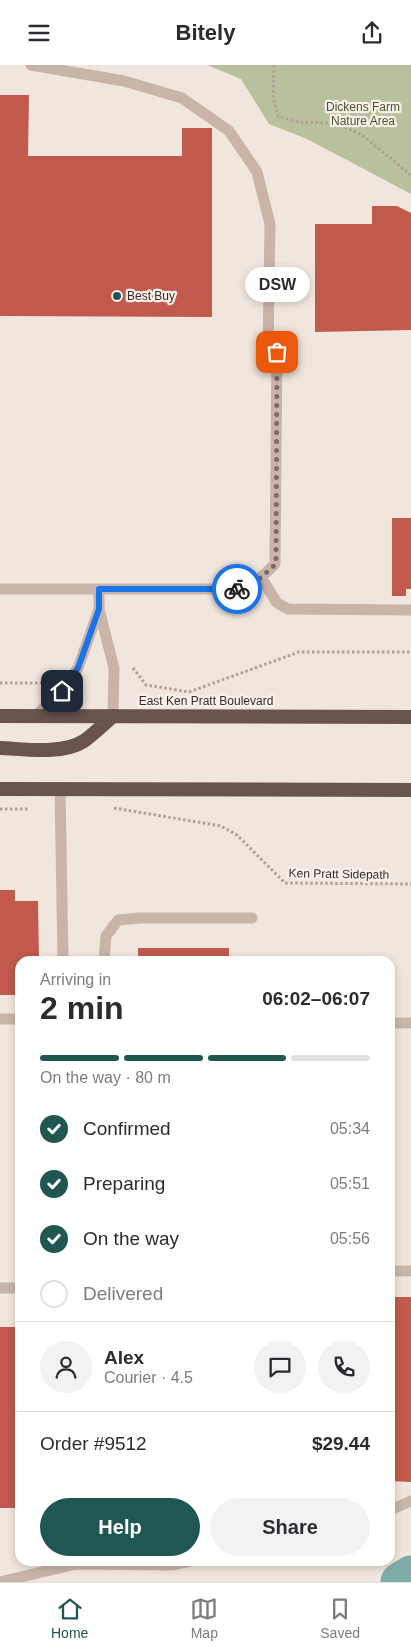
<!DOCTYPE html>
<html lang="en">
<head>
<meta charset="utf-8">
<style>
  :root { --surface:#fff; --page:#f2f2f3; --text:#2b2b33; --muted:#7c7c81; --line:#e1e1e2; --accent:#205753 }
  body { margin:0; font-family:Arial,sans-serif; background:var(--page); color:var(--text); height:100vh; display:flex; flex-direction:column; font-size:19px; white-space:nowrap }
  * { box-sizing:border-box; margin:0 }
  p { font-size:16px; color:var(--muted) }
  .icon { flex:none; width:28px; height:28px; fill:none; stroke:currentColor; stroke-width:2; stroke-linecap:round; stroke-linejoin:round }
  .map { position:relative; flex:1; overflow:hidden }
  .side { position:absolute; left:15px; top:891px; width:380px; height:610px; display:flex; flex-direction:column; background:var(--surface); border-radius:15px; box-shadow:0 2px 8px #0003 }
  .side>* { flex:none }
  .pin { position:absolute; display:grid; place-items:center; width:42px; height:42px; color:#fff; margin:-21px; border-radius:10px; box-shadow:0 2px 8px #0006 }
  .courier { position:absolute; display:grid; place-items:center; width:50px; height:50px; margin:-25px; border:4px solid #1a73e8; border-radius:50%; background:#fff; color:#222; box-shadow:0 1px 6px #0007 }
  .bubble { position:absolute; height:35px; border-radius:18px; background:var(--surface); box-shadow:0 2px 8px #0003; font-size:16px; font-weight:800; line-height:35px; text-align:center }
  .head em { font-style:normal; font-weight:800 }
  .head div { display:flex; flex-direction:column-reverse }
  .head { display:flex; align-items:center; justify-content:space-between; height:85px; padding:0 25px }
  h1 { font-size:32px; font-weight:800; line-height:38px }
  .bar { display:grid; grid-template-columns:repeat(4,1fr); gap:8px 5px; align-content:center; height:60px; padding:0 25px }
  .bar i { height:6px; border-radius:4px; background:var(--line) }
  .bar .selected { background:var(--accent) }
  .bar p { grid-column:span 4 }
  .line { display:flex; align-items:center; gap:12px; padding:0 25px; border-top:1px solid var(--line) }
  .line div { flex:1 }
  .round { display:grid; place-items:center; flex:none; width:52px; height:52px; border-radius:26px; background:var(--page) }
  ol { padding:0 25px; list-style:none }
  li { display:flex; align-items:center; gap:15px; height:55px }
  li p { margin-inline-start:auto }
  li .icon { padding:5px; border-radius:50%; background:var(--accent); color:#fff; stroke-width:4 }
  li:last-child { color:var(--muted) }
  li i { width:28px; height:28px; border:2px solid var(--line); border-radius:50% }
  .action { display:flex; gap:10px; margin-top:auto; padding:10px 25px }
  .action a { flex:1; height:58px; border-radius:30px; background:var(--accent); color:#fff; font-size:20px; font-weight:800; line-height:58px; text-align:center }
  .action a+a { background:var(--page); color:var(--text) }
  header { display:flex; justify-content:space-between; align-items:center; height:65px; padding:0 25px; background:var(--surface); font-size:22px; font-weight:800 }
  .tab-bar { display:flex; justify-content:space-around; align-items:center; height:70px; border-top:1px solid var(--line); background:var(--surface); font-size:14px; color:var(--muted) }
  .tab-bar a { display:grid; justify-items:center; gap:2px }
  .tab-bar .selected { color:var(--accent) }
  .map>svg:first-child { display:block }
</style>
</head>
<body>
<header><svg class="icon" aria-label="menu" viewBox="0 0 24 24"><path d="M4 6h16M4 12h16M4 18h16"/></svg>Bitely<svg class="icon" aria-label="share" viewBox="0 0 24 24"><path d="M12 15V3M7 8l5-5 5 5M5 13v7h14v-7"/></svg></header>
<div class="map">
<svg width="411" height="1517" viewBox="0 0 411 1517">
  <rect width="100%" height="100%" fill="#f1e6de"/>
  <path fill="#b9c09e" d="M207,0H411V129L307,74L269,59L241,14Z"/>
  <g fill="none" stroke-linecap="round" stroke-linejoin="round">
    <path stroke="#7eada9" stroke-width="39" d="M400,1517L411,1510"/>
  </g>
  <path fill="#c1594d" d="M0,30H29L28,91H182V63H212V252L0,251Z
    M372,141H397L411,148V265L315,267V159H372Z
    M392,453H411V524H406V531H392Z
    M0,825H15V836H38L39,896H20V930H0Z
    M138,883H229V896H138Z
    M390,1232H411V1417L390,1416Z
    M0,1262H20V1443H0Z"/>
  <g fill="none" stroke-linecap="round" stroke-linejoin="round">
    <path stroke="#b59e94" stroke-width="3" stroke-dasharray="2.5 2.5" stroke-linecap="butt" d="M274,0L273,31L278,51L298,57L336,58L362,70L411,110
      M133,603L146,620L189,627L299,587H411
      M0,618H44L46,616
      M114,743L221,761L237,770L285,818L411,819
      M0,744H28"/>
    <path stroke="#c9b4aa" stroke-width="11" d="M31,0L124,16L182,33L229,66L257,107L270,159L268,287
      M261,512L277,538L288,544L411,545
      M0,524H99
      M35,651L62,626L78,603L99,544
      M113,651L114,603L99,544V524H249L275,499L277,287
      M60,724L63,896
      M104,896L106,871L118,855L140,853H252
      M0,954H20
      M390,958H411
      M390,1206H411
      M0,1223H20
      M390,1445L411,1436
      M0,1517L76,1499L173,1500L191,1496"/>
    <path stroke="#68534e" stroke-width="14" d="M0,651L411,652
      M0,683C25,684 62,690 84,676C94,669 104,659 113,651
      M0,724L411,725"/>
  </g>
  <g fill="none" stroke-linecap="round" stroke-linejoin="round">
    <path stroke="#786d68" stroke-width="5" stroke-dasharray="0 9" d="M237,524H248L276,499L277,287"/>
    <path stroke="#1a73e8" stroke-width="6" d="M62,626L78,603L99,544V524H237"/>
  </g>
  <circle fill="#205753" stroke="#f9f0ea" stroke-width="2" cx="117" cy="231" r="5"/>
  <g text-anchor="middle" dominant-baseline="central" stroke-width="4.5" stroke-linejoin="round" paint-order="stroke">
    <g font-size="12" fill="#4b542e" stroke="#f9f0ea">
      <text x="363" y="42">Dickens Farm<tspan x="363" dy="14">Nature Area</tspan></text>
    </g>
    <g font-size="12" fill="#372c29" stroke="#f9f0ea" text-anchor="start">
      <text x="127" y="231">Best Buy</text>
    </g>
    <g font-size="12" fill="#372c29" stroke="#f9f0ea">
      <text x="206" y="636">East Ken Pratt Boulevard</text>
      <text transform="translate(339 809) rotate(1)">Ken Pratt Sidepath</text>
    </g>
  </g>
</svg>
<div class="pin" style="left:277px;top:287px;background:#ea580c"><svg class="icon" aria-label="bag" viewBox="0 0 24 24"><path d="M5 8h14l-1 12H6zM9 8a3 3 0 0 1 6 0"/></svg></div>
<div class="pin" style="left:62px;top:626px;background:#1f2937"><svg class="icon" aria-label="home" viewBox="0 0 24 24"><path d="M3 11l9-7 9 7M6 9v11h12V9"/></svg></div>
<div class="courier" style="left:237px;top:524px"><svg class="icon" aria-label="bike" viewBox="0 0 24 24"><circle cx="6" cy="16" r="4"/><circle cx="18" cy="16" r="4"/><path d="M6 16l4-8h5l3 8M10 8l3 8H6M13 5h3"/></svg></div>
<div class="bubble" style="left:245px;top:202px;width:65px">DSW</div>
<section class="side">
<div class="head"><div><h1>2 min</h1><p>Arriving in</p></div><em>06:02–06:07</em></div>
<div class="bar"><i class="selected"></i><i class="selected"></i><i class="selected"></i><i></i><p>On the way · 80 m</p></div>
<ol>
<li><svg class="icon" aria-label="check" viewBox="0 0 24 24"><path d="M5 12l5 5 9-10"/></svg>Confirmed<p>05:34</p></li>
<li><svg class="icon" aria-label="check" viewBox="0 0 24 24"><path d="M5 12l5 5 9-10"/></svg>Preparing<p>05:51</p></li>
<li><svg class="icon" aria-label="check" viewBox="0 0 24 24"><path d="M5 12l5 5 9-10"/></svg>On the way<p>05:56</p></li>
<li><i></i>Delivered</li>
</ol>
<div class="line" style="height:90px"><a class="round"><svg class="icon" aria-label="person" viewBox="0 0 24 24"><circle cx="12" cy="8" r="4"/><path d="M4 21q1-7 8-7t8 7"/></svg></a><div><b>Alex</b><p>Courier · 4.5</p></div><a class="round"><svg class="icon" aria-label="chat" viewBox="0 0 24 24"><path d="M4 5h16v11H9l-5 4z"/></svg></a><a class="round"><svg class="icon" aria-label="phone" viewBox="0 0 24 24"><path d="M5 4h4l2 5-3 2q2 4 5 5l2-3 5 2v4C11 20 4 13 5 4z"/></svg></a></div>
<div class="line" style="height:65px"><div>Order #9512</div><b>$29.44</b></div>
<div class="action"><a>Help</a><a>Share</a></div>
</section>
</div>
<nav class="tab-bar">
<a class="selected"><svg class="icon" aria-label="home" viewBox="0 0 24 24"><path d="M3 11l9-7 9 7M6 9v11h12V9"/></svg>Home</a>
<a><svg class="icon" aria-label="map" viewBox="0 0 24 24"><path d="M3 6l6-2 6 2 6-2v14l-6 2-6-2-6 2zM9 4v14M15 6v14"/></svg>Map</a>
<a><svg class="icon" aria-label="saved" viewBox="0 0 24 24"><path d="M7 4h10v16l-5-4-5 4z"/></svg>Saved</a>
</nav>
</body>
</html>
